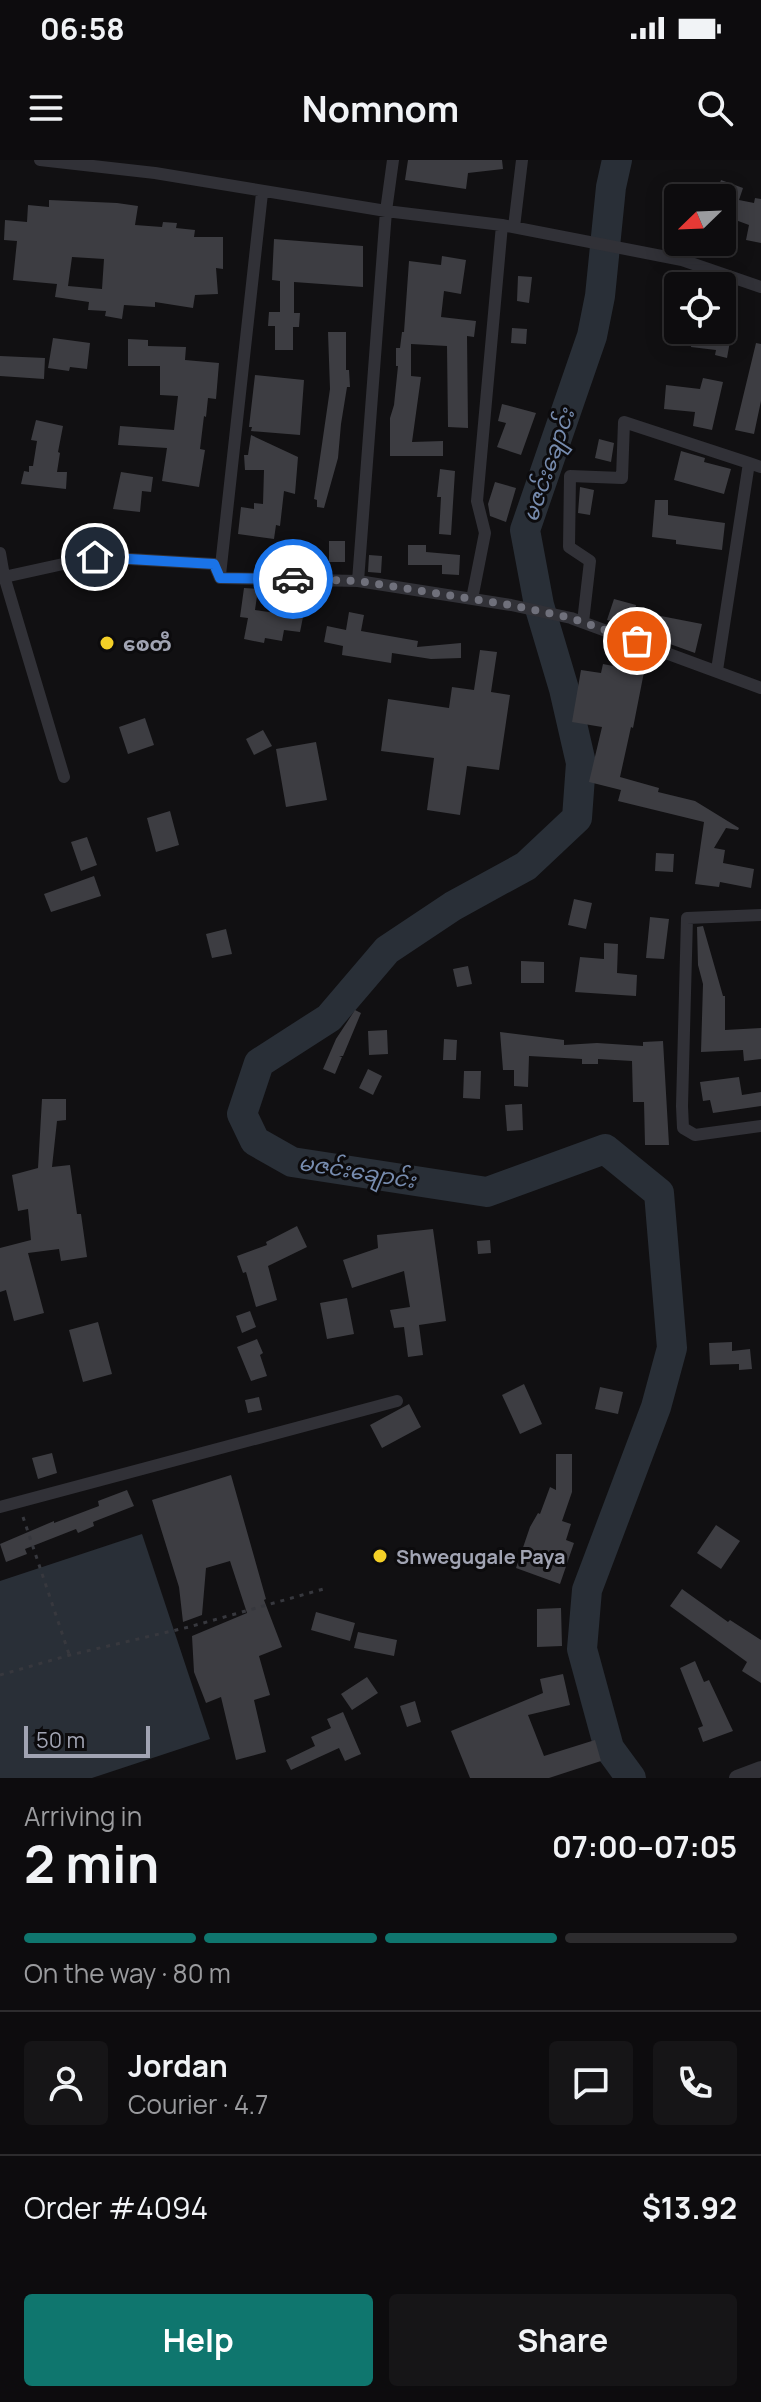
<!DOCTYPE html>
<html lang="en">
<head>
<meta charset="utf-8">
<style>
  :root { --surface:#0d0c0e; --page:#161517; --text:#f1f3f6; --muted:#9a9b9e; --line:#2d2c2e; --accent:#0f766e }
  body { margin:0; font-family:Manrope,"Noto Sans Myanmar",sans-serif; background:var(--page); color:var(--text); height:100vh; display:flex; flex-direction:column; font-size:30px; white-space:nowrap }
  * { box-sizing:border-box; margin:0 }
  p { font-size:26px; color:var(--muted) }
  .icon { flex:none; width:44px; height:44px; fill:none; stroke:currentColor; stroke-width:2; stroke-linecap:round; stroke-linejoin:round }
  .map { position:relative; height:1618px; overflow:hidden }
  .sheet { display:flex; flex-direction:column; background:var(--surface); flex:1 }
  .sheet>* { flex:none }
  .needle { width:52px; rotate:247deg }
  .buttons { position:absolute; left:664px; top:24px; display:grid; gap:16px }
  .buttons a { display:grid; place-items:center; width:72px; height:72px; border-radius:8px; background:var(--surface); box-shadow:0 4px 20px #0003,0 0 0 2px var(--line); font-size:40px }
  .scale { position:absolute; left:24px; bottom:20px; width:126px; box-sizing:border-box; padding-left:8px; border:4px solid #a1a4b3; border-top:0; font-size:22px; line-height:28px; white-space:nowrap; color:#a1a4b3; -webkit-text-stroke:6px #0c0b0d; paint-order:stroke }
  .pin { position:absolute; display:grid; place-items:center; width:68px; height:68px; color:#fff; margin:-34px; border:4px solid #fff; border-radius:50%; box-shadow:0 2px 8px #0007 }
  .courier { position:absolute; display:grid; place-items:center; width:80px; height:80px; margin:-40px; border:6px solid #1a73e8; border-radius:50%; background:#fff; color:#222; box-shadow:0 2px 10px #0007 }
  .overview em { font-style:normal; font-weight:700 }
  .overview div { display:flex; flex-direction:column-reverse }
  .overview { display:flex; align-items:center; justify-content:space-between; height:136px; padding:0 24px }
  h1 { font-size:52px; font-weight:700; line-height:60px }
  .bar { display:grid; grid-template-columns:repeat(4,1fr); gap:12px 8px; align-content:center; height:96px; padding:0 24px }
  .bar i { height:10px; border-radius:6px; background:var(--line) }
  .bar .selected { background:var(--accent) }
  .bar p { grid-column:span 4 }
  .line { display:flex; align-items:center; gap:20px; padding:0 24px; border-top:2px solid var(--line) }
  .line div { flex:1 }
  .round { display:grid; place-items:center; flex:none; width:84px; height:84px; border-radius:8px; background:var(--page) }
  .action { display:flex; gap:16px; margin-top:auto; padding:16px 24px }
  .action a { flex:1; height:92px; border-radius:8px; background:var(--accent); color:#fff; font-size:32px; font-weight:700; line-height:92px; text-align:center }
  .action a+a { background:var(--page); color:var(--text) }
  .status { display:flex; justify-content:space-between; align-items:center; height:56px; padding:0 40px; background:var(--surface); direction:ltr }
  .status svg { height:22px; fill:currentColor }
  header { display:flex; justify-content:space-between; align-items:center; height:104px; padding:0 24px; background:var(--surface); font-size:36px; font-weight:700 }
  .map>svg:first-child { display:block }
</style>
</head>
<body>
<div class="status"><b>06:58</b><svg viewBox="0 0 49 12"><path d="M0 12V9h3v3zM5 12V6h3v6zM10 12V3h3v9zM15 12V0h3v12zM26 1h20v11H26zM47 4h2v5h-2z"/></svg></div>
<header><svg class="icon" aria-label="menu" viewBox="0 0 24 24"><path d="M4 6h16M4 12h16M4 18h16"/></svg>Nomnom<svg class="icon" aria-label="search" viewBox="0 0 24 24"><circle cx="10" cy="10" r="6"/><path d="M15 15l6 6"/></svg></header>
<div class="map">
<svg width="761" height="1618" viewBox="0 0 761 1618">
  <rect width="100%" height="100%" fill="#111012"/>
  <path fill="#292f37" d="M142,1374L210,1579L92,1618H0V1421Z"/>
  <g fill="none" stroke-linecap="round" stroke-linejoin="round">
    <path stroke="#292f37" stroke-width="30" d="M617,0L611,27L600,136L592,176L525,370L539,445L564,529L581,603L577,658L526,706L453,746L387,790L329,858L259,903L242,954L255,981L292,1002L487,1032L605,989L659,1033L672,1188L656,1247L587,1430L582,1489L609,1588L631,1618"/>
  </g>
  <path fill="#3d3d42" fill-rule="evenodd" d="M408,0H502L503,9L468,13L466,29L405,20Z
    M721,20L743,28L739,40L754,43L755,38L761,39V83L746,80L749,65L722,55V38H714Z
    M49,40L117,43L138,46L135,65L162,67L163,62L177,63L176,68L195,70L194,77H223V109L216,108L218,134L195,135L193,148L155,142V147L124,145L122,159L105,156L106,151L88,150L89,142L55,137L57,124L13,120L17,81L4,80L5,60L27,62L28,45L49,47ZM72,97L104,99L102,129L68,126Z
    M274,79L363,86V127L294,122V153H300L299,167H293V190H275V166H268L269,152H280V121L272,120Z
    M442,96L466,100L461,134L444,131L441,157L476,161L474,177L467,176L468,268L448,267L447,186L411,184V216L421,217L412,282L443,281V296H390V258L394,245L398,206H396V188H400L402,172H404L409,101L441,105Z
    M518,116L532,117L529,143L517,141Z
    M722,157L734,159L727,198L715,195L716,190L691,187L693,171L719,174V170H722Z
    M512,168L527,169L526,184L511,183Z
    M328,172H346V210H349L350,227H347L341,264L338,298L324,348L317,347V340L314,339L330,229Z
    M53,178L90,183L87,209L70,207L69,211L48,208Z
    M128,179L148,180V186L186,187L185,200L219,203L216,239L208,238L206,257L204,256L200,289L205,290L199,327L162,321L167,288L118,285L120,266L174,270L178,236L160,235V206H128Z
    M756,183L761,184V241L754,274L735,270Z
    M0,196L45,198L44,219L0,216Z
    M255,215L304,220L300,275L251,271L252,267H249Z
    M703,218L723,222L712,270L693,266L695,252L664,249L666,225L700,229Z
    M502,244L536,253L521,295L497,287L506,263L498,261Z
    M36,260L63,266L58,292L60,293L57,312H67L66,329L21,324L24,311L29,312V306H33L37,281L31,280Z
    M251,275L298,297L295,334L284,331L280,366L276,365L274,379L238,374L241,347L254,349V343L263,344L264,310H245L244,295H248Z
    M599,279L614,283L611,302L595,298Z
    M681,291L705,298L704,302L731,309L724,334L674,320Z
    M440,309L455,311L451,375L439,374L441,337H437Z
    M121,312L153,317L151,332L142,331L140,352L113,349Z
    M495,322L516,328L506,362L490,356L488,344Z
    M580,327L594,330L590,355L578,353Z
    M655,340H668V355L725,363L722,390L676,384V380L652,377Z
    M329,381H345V402H329Z
    M408,385H426V392L460,395L459,415L442,414V405H408Z
    M369,395L382,396L381,413L368,412Z
    M244,428L258,429L255,450L303,457L300,472L284,470L282,481L265,478L264,483L244,479L248,458L240,457Z
    M614,439L636,445L635,451L702,464L695,493L642,474L643,470L607,460Z
    M349,452L364,455L361,471L418,481L417,487L461,483V498L431,499L392,493L391,503L342,495L343,486L324,482L327,466L346,470Z
    M480,490L497,492L491,532L510,535L499,610L467,606L460,655L427,650L434,598L381,591L388,539L449,548L452,527L474,530Z
    M603,504L644,512L633,568L631,567L620,617L659,628L658,632L695,641L739,668L738,670L726,668L714,688L725,690L723,703L754,709L751,728L720,722L719,727L695,724L704,662L618,641L621,630L589,622L602,567L572,562L581,510L601,513Z
    M145,558L154,585L128,594L119,567Z
    M263,570L272,586L254,595L246,579Z
    M316,582L327,640L286,647L276,589Z
    M170,651L179,685L156,692L147,658Z
    M87,677L97,705L81,711L71,682Z
    M656,693L674,694L673,712L655,711Z
    M94,716L101,736L51,752L44,734Z
    M574,739L592,743L586,769L568,765Z
    M650,757L669,759L664,799L646,798Z
    M703,766L723,836H725V870L761,868V899L744,901L743,890L701,892L703,824L698,805L697,767Z
    M226,769L232,794L212,798L206,774Z
    M604,783L618,784L617,813L637,815L636,836L575,832L580,797L604,799Z
    M521,801L544,802V823H521Z
    M468,806L472,824L457,827L453,809Z
    M355,850L361,853L343,896H339L342,897L335,914L323,909L336,879Z
    M387,870L388,894L369,895L368,871Z
    M500,872L564,880V885L597,883L643,886V882L663,881L669,985H645L644,942H633L632,901L598,899V904H582V899L529,896L528,927L514,926V910H503Z
    M444,879L457,880L456,900H443Z
    M368,909L382,916L373,935L359,928Z
    M464,911H481L480,939L463,938Z
    M739,917L742,935L761,932V946L713,953L710,940L703,941L700,922Z
    M42,939H66V960L57,961L52,1007L70,1005L77,1054H81L87,1097L61,1101L59,1089L28,1093L44,1153L14,1161L6,1130L0,1132V1088L31,1080L28,1049L18,1051L12,1015L38,1008Z
    M522,944L523,970L507,971L505,945Z
    M297,1066L307,1087L268,1106L277,1140L256,1147L246,1112L243,1113L237,1096L267,1085L266,1082Z
    M433,1069L446,1161L419,1165L423,1195L408,1197L404,1167L394,1168L390,1150L410,1147L404,1111L352,1128L343,1100L378,1088L377,1075Z
    M490,1080L491,1093L478,1094L477,1081Z
    M347,1138L354,1174L327,1179L320,1143Z
    M250,1151L256,1167L242,1173L236,1156Z
    M98,1162L112,1214L83,1222L69,1170Z
    M257,1179L263,1193L260,1195L267,1216L251,1221L237,1187Z
    M732,1182V1191L750,1189L752,1209L739,1210V1204L710,1205L709,1183Z
    M524,1224L542,1264L520,1274L502,1235Z
    M600,1227L623,1232L618,1254L595,1249Z
    M259,1237L262,1250L248,1253L245,1240Z
    M409,1244L421,1267L382,1288L370,1265Z
    M52,1293L57,1313L38,1319L32,1298Z
    M556,1294H572V1332L562,1361L571,1364L566,1380L574,1383L560,1424L516,1408L530,1367L538,1353L540,1354L550,1327L556,1330Z
    M231,1315L266,1439L264,1440L282,1487L259,1496L270,1535L254,1540L266,1592L236,1600L221,1537L206,1543L194,1512L192,1476L247,1453L230,1401L206,1408L202,1455L183,1462L179,1427L152,1340Z
    M127,1330L134,1346L93,1362L94,1366L78,1373L76,1369L25,1389L27,1394L6,1402L0,1384L54,1361V1363L99,1346L98,1341Z
    M716,1365L740,1381L721,1409L697,1393Z
    M682,1429L728,1462L730,1460L761,1480V1523L742,1511L747,1502L670,1446Z
    M561,1448L562,1486L537,1487V1449Z
    M316,1452L355,1463L350,1481L311,1470Z
    M358,1472L397,1480L394,1496L354,1488Z
    M695,1501L704,1522L709,1520L733,1571L703,1582L698,1568L703,1566L680,1508Z
    M563,1514L570,1545L528,1555L544,1596L595,1580L601,1601L549,1618H470L451,1571L543,1533L540,1519Z
    M367,1517L378,1533L352,1550L341,1534Z
    M415,1541L421,1562L407,1567L400,1546Z
    M343,1552L361,1594L345,1601L339,1588L291,1610L286,1600L315,1586L311,1577L331,1568L327,1559Z"/>
  <g fill="none" stroke-linecap="round" stroke-linejoin="round">
    <path stroke="#37383e" stroke-width="3" stroke-dasharray="4 6" stroke-linecap="butt" d="M23,1357L69,1494
      M0,1515L70,1495L189,1467L327,1428"/>
    <path stroke="#313137" stroke-width="12" d="M40,0L155,13L386,51L502,65L682,100L761,127
      M514,67L522,0
      M0,393L4,416L64,617
      M220,415L262,33
      M0,418L95,397L214,404L220,418L358,421L511,445L571,458L761,528
      M358,421L386,51L393,0
      M472,439L485,373L477,341L502,65
      M583,462L590,401L569,387L570,316L622,318L624,262L749,303
      M717,510L749,303L761,307
      M761,755L687,758L682,946L683,968L695,975L761,966
      M0,1347L397,1241"/>
    <path stroke="#313137" stroke-width="16" d="M737,1618L761,1609"/>
  </g>
  <g fill="none" stroke-linecap="round" stroke-linejoin="round">
    <path stroke="#6f707b" stroke-width="8" stroke-dasharray="0 14.4" d="M293,419L358,421L511,445L571,458L637,481"/>
    <path stroke="#1a73e8" stroke-width="10" d="M95,397L214,404L220,418L293,419"/>
  </g>
  <g fill="#f4d027" stroke="#0c0b0d" stroke-width="3">
    <circle cx="107" cy="483" r="8"/>
    <circle cx="380" cy="1396" r="8"/>
  </g>
  <g text-anchor="middle" dominant-baseline="central" stroke-width="6" stroke-linejoin="round" paint-order="stroke">
    <g font-size="20" font-weight="bold" fill="#a1a4b3" stroke="#0c0b0d" text-anchor="start">
      <text x="123" y="483">စေတီ</text>
      <text x="396" y="1396">Shwegugale Paya</text>
    </g>
    <g font-size="22" font-style="italic" fill="#778caf" stroke="#0c0b0d">
      <text transform="translate(548 305) rotate(-71)">မဇင်းချောင်း</text>
      <text transform="translate(357 1011) rotate(9)">မဇင်းချောင်း</text>
    </g>
  </g>
</svg>
<div class="buttons">
<a><svg class="needle" viewBox="-14 -14 28 28"><path d="M0-13l5 13h-10z" fill="#e53935"/><path d="M0 13l5-13h-10z" fill="#9a9b9e"/></svg></a>
<a><svg class="icon" aria-label="locate" viewBox="0 0 24 24"><circle cx="12" cy="12" r="6"/><path d="M12 2v4M12 18v4M2 12h4M18 12h4"/></svg></a>
</div>
<div class="scale">50 m</div>
<div class="pin" style="left:637px;top:481px;background:#ea580c"><svg class="icon" aria-label="bag" viewBox="0 0 24 24"><path d="M5 8h14l-1 12H6zM9 8a3 3 0 0 1 6 0"/></svg></div>
<div class="pin" style="left:95px;top:397px;background:#1f2937"><svg class="icon" aria-label="home" viewBox="0 0 24 24"><path d="M3 11l9-7 9 7M6 9v11h12V9"/></svg></div>
<div class="courier" style="left:293px;top:419px"><svg class="icon" aria-label="car" viewBox="0 0 24 24"><path d="M5 17H2v-5l4-1 3-4h7l3 4 3 1v5h-3M9 17h6M6 11h13"/><circle cx="7" cy="17" r="2"/><circle cx="17" cy="17" r="2"/></svg></div>
</div>
<section class="sheet">
<div class="overview"><div><h1>2 min</h1><p>Arriving in</p></div><em>07:00–07:05</em></div>
<div class="bar"><i class="selected"></i><i class="selected"></i><i class="selected"></i><i></i><p>On the way · 80 m</p></div>
<div class="line" style="height:144px"><a class="round"><svg class="icon" aria-label="person" viewBox="0 0 24 24"><circle cx="12" cy="8" r="4"/><path d="M4 21q1-7 8-7t8 7"/></svg></a><div><b>Jordan</b><p>Courier · 4.7</p></div><a class="round"><svg class="icon" aria-label="chat" viewBox="0 0 24 24"><path d="M4 5h16v11H9l-5 4z"/></svg></a><a class="round"><svg class="icon" aria-label="phone" viewBox="0 0 24 24"><path d="M5 4h4l2 5-3 2q2 4 5 5l2-3 5 2v4C11 20 4 13 5 4z"/></svg></a></div>
<div class="line" style="height:104px"><div>Order #4094</div><b>$13.92</b></div>
<div class="action"><a>Help</a><a>Share</a></div>
</section>
</body>
</html>
